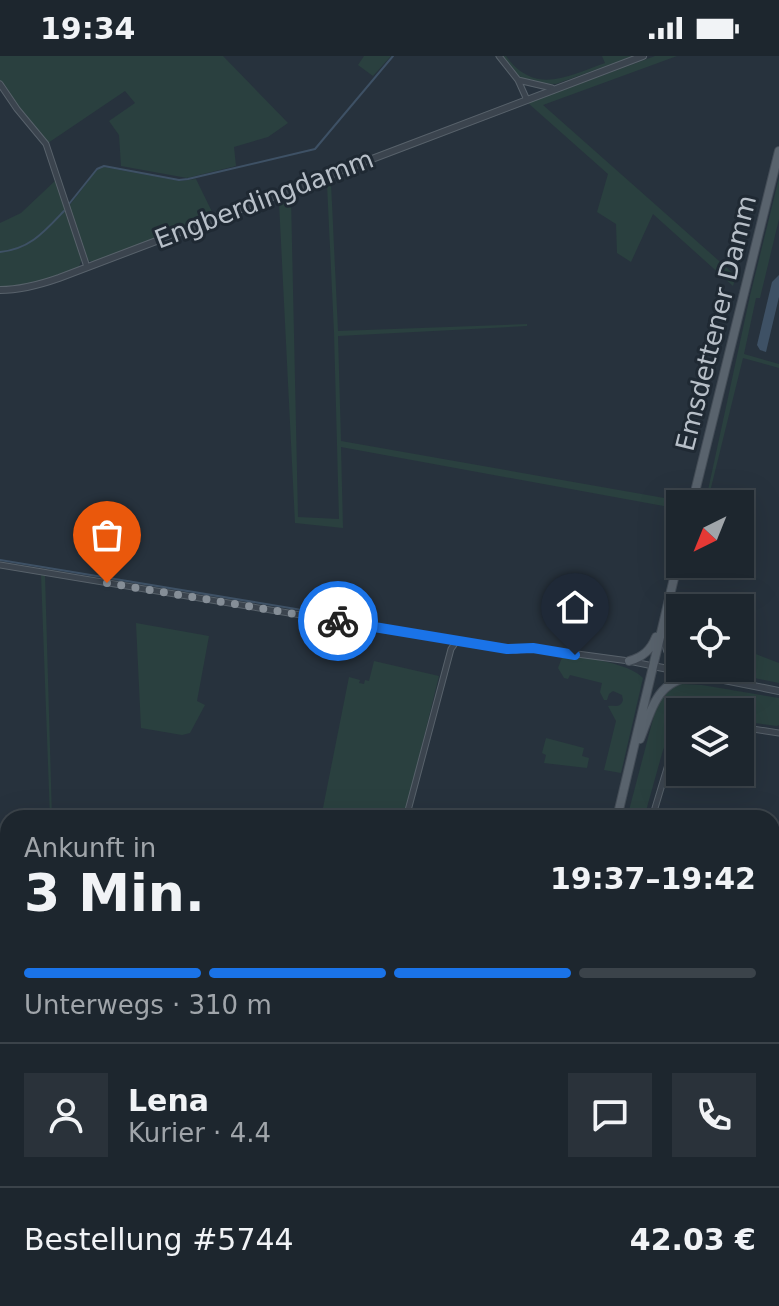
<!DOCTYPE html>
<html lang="de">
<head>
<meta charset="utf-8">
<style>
  :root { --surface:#1d262e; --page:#2a323a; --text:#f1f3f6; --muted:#a0a5aa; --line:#3b434a; --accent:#1a73e8 }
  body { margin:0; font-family:"DejaVu Sans",sans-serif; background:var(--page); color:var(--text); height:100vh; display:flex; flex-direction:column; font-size:30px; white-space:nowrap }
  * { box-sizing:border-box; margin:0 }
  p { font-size:26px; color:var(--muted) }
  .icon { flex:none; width:44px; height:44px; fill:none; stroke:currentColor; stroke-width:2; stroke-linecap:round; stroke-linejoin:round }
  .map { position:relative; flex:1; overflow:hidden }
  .details { position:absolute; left:0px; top:754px; width:780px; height:496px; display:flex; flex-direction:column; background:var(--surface); border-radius:24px 24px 0 0; box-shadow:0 8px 32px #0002,0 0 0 2px var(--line) }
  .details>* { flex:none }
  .needle { width:52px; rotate:223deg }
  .buttons { position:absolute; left:666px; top:434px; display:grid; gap:16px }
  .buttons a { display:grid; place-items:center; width:88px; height:88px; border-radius:0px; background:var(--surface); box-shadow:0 8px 32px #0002,0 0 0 2px var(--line); font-size:40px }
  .pin { position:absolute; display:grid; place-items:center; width:68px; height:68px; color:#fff; margin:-82px -34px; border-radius:50% 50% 50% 0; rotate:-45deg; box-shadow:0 0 8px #0007 }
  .pin .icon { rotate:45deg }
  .courier { position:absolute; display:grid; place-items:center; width:80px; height:80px; margin:-40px; border:6px solid #1a73e8; border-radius:50%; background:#fff; color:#222; box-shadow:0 2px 10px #0007 }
  .headline em { font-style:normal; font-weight:700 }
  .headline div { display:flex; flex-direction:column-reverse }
  .headline { display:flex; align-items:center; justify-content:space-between; height:136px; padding:0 24px }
  h1 { font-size:52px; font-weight:700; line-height:60px }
  .bar { display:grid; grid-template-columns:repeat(4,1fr); gap:12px 8px; align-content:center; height:96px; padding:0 24px }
  .bar i { height:10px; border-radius:6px; background:var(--line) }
  .bar .selected { background:var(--accent) }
  .bar p { grid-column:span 4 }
  .line { display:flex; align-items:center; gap:20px; padding:0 24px; border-top:2px solid var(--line) }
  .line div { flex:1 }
  .round { display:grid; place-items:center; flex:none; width:84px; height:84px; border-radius:0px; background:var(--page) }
  .status { display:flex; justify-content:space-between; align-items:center; height:56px; padding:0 40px; background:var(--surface); direction:ltr }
  .status svg { height:22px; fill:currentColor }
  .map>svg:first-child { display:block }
</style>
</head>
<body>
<div class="status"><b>19:34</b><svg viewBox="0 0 49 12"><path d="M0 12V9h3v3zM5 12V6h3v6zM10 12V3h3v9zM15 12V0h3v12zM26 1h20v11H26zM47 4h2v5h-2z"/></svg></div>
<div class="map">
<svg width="779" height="1250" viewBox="0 0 779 1250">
  <rect width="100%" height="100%" fill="#27323d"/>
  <path fill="#2a403f" d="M0,0H223L288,67L268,81L234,91L236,110L187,122L121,110L119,79L109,65L135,47L125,35L48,87L18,52L0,25Z
    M364,0H391L373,20L358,9Z
    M501,0H506C535,40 568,20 605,7L602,0H634L556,28L535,27L523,23L515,17Z
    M655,0H677L543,49L736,220L733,230L653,158L631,206L617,197L616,168L597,156L608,118L528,47Z
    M104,111L180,125L196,123L214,160L93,206L86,204L69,150L97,114Z
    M779,122V163L760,242H756L744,298L779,308V312L743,302L707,448H705L750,240Z
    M57,123L68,157L66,160L70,162L82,202L79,211C54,221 28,234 0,231V167L21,157Z
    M331,127L338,275L527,268V270L338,280L341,385L687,446L686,448H680V453L341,391L343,472L295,467L279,146L291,142L298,461L339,463L334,276L327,128Z
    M41,518L45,519L52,762H50Z
    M136,567L209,580L197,645L205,649L190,677L182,679L141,672Z
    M740,592L779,607V627L706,612H740Z
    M563,599C584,601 629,607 643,622L621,717L604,714L616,665L608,650C614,649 620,653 623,644L622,639L613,635L609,638L607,644H604L600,636L602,627L570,619L568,623L564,622L558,612Z
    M374,605L439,620L404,762H321L349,621L360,624L359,627L364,628L365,624L369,625Z
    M681,628L702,629L779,642V669L777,670L740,665V656H680V672L668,683L663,694L644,762H627L658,644L668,633Z
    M546,682L584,692L582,700L589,702L587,712L544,707L546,699L542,697Z"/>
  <path fill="#3e5165" d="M779,219V241L766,296L760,294L757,289L772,226Z"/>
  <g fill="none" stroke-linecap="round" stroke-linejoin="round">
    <path stroke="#3e5165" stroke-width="2" d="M69,148L97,113L104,110L179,124L188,123L315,93L393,0
      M0,196C30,193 44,176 64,155
      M0,504L302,554
      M0,904L8,903"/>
    <defs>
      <path id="minor" d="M499,0L518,24L527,44
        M518,24L552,32L553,34
        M0,28L17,53L46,88L87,211
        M0,509L457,585L516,594L533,592L629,605L653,610
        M740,671L779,677
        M406,762L451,593L456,586
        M652,762L673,692L680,682
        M772,880L779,882
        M0,1051L8,1054
        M0,1248L8,1234
        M210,1250L211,1242"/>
      <path id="tertiary" d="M0,234C21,234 39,229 59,222L643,0
        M665,572C664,589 666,601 680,611
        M653,610L779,635"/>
      <path id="primary" d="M692,448L779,95
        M629,605C643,601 651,594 656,581
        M640,683C654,648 657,623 700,619
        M617,762L680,497
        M499,1250L501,1242"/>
    </defs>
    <use href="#minor" stroke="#58626b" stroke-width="7"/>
    <use href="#tertiary" stroke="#58626b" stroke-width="8"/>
    <use href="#primary" stroke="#444d57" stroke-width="10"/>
    <use href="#minor" stroke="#3b444e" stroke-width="5"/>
    <use href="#tertiary" stroke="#3b444e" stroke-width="6"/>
    <use href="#primary" stroke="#59636d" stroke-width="8"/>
  </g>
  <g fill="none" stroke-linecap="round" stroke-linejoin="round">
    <path stroke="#858e97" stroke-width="8" stroke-dasharray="0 14.4" d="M107,527L338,565"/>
    <path stroke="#1a73e8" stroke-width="10" d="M338,565L507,593L533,592L575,599"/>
  </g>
  <g text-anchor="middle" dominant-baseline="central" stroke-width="6" stroke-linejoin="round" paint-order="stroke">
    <g font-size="26" fill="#b7bfc8" stroke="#1f2933">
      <text transform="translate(264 143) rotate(-21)">Engberdingdamm</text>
      <text transform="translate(716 267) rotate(-76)">Emsdettener Damm</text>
    </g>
  </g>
</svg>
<div class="buttons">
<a><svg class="needle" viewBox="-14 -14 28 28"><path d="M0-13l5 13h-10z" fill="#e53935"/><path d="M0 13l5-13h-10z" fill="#a0a5aa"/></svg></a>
<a><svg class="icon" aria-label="locate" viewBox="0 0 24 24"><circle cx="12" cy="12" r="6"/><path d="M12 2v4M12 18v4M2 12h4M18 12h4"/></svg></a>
<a><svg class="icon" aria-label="layers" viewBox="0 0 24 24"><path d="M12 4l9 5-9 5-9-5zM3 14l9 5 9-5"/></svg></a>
</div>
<div class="pin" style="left:107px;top:527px;background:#ea580c"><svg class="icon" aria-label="bag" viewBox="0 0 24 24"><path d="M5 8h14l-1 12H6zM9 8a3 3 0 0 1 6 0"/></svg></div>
<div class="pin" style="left:575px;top:599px;background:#1f2937"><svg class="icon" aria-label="home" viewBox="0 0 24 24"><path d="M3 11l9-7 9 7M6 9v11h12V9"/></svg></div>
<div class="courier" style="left:338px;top:565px"><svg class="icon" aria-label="bike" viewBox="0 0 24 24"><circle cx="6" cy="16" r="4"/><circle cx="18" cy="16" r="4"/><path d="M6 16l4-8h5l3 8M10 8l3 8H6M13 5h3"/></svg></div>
<section class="details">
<div class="headline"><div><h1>3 Min.</h1><p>Ankunft in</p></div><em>19:37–19:42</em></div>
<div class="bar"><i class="selected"></i><i class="selected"></i><i class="selected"></i><i></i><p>Unterwegs · 310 m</p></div>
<div class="line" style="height:144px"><a class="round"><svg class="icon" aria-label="person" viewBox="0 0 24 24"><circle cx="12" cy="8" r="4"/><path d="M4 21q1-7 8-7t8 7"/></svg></a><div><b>Lena</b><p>Kurier · 4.4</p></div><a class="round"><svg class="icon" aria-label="chat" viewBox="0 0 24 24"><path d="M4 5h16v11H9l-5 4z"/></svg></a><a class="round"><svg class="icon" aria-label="phone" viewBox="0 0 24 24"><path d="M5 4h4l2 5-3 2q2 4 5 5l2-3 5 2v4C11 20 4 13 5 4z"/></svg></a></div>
<div class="line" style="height:104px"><div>Bestellung #5744</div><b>42.03 €</b></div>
</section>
</div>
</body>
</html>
